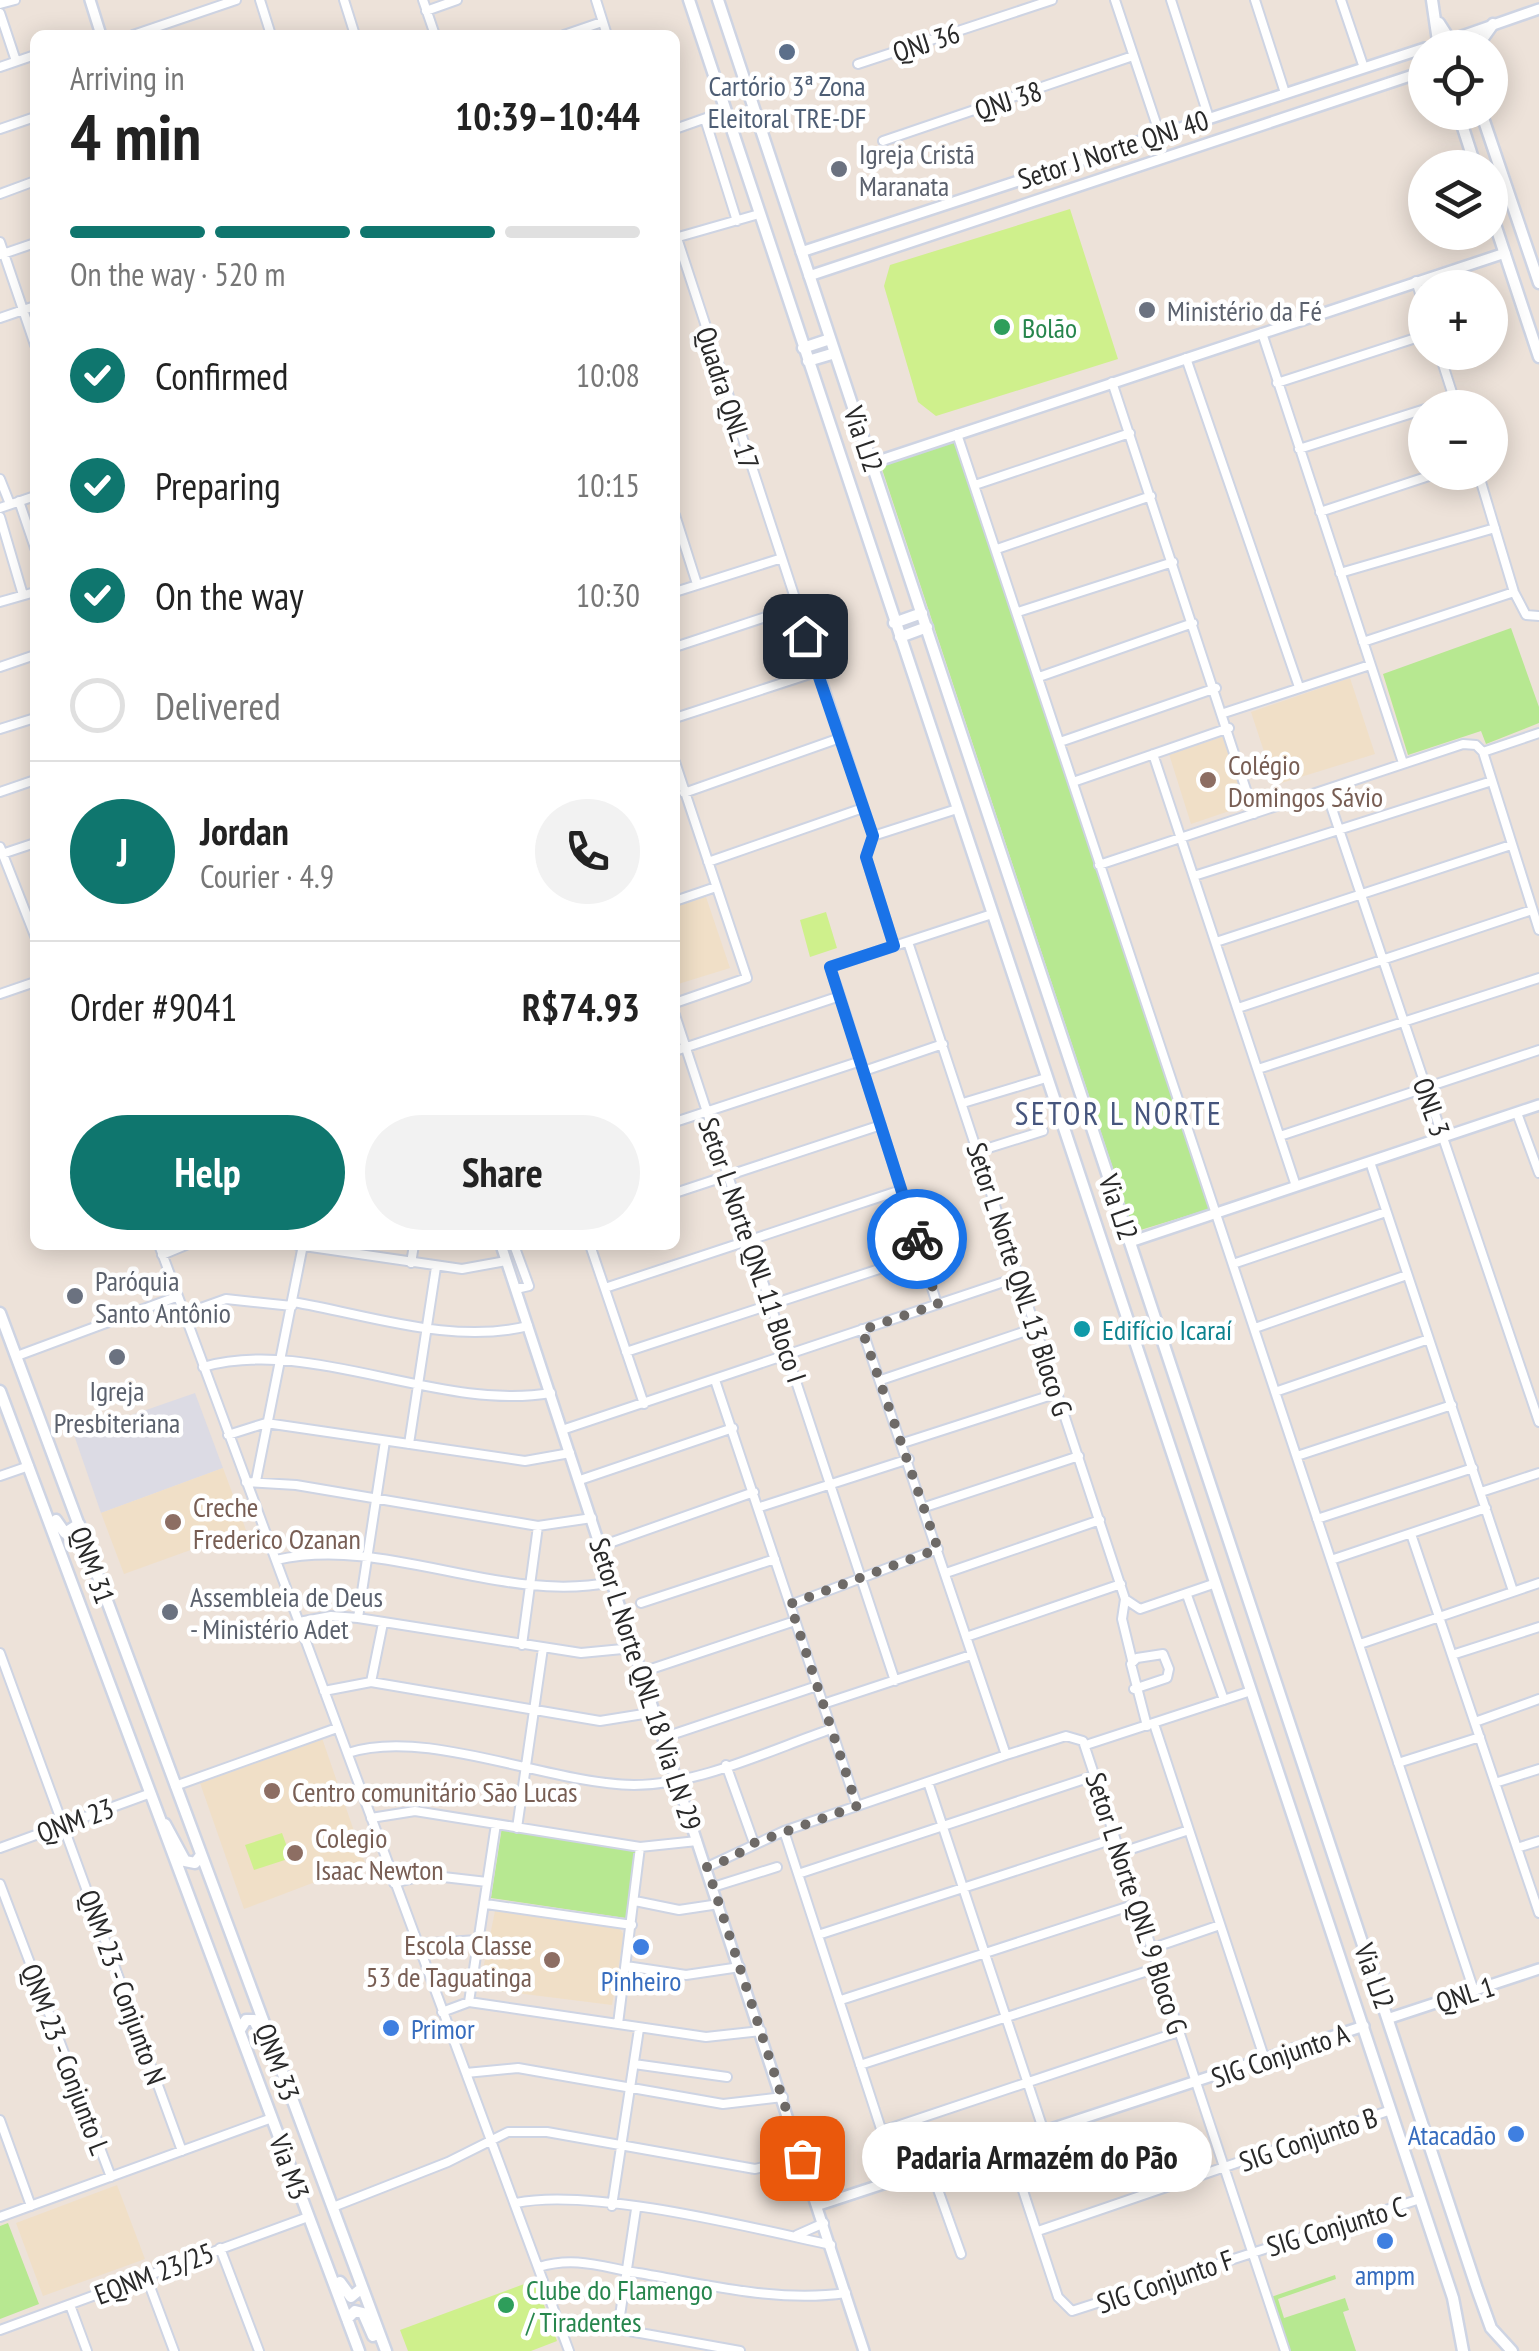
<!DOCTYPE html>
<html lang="en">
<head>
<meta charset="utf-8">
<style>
  :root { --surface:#fff; --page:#f2f2f2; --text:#222; --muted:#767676; --line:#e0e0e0; --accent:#0f766e }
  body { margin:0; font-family:"PT Sans Narrow",sans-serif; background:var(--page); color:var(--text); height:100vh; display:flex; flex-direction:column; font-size:38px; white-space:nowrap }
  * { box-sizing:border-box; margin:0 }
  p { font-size:32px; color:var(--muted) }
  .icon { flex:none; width:55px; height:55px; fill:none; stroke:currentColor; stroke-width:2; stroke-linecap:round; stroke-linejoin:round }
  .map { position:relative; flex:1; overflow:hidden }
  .sheet { position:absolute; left:30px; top:30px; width:650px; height:1220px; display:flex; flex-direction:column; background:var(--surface); border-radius:15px; box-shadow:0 5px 25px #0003 }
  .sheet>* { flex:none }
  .fabs { position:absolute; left:1408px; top:30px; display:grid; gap:20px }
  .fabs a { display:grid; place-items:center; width:100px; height:100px; border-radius:50%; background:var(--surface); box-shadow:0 5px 25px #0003; font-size:50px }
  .pin { position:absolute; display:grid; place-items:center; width:85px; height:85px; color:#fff; margin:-42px; border-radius:20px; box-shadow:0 5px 15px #0006 }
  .courier { position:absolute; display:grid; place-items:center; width:100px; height:100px; margin:-50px; border:8px solid #1a73e8; border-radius:50%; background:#fff; color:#222; box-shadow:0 2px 12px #0007 }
  .bubble { position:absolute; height:70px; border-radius:35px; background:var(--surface); box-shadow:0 5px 25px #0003; font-size:32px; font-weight:600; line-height:70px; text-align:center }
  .overview em { font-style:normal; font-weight:600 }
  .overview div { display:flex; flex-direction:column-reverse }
  .overview { display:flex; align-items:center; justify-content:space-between; height:170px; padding:0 40px }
  h1 { font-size:65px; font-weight:600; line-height:75px }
  .bar { display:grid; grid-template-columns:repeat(4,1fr); gap:15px 10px; align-content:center; height:120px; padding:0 40px }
  .bar i { height:12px; border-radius:8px; background:var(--line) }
  .bar .active { background:var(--accent) }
  .bar p { grid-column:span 4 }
  .line { display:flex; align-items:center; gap:25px; padding:0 40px; border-top:2px solid var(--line) }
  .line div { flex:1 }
  .round { display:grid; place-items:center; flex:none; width:105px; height:105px; border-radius:52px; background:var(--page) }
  ol { padding:0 40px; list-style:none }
  li { display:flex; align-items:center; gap:30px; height:110px }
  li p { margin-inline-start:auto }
  li .icon { padding:10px; border-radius:50%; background:var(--accent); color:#fff; stroke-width:4 }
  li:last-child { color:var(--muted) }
  li i { width:55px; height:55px; border:5px solid var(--line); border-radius:50% }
  .action { display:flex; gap:20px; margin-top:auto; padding:20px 40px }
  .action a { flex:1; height:115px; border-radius:60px; background:var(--accent); color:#fff; font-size:40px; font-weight:600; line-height:115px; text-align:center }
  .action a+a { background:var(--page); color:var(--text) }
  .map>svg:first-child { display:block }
</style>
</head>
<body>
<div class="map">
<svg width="1539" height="2351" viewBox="0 0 1539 2351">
  <rect width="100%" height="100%" fill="#ede2d9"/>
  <path fill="#dcdbe4" d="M195,1393L223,1468L101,1513L74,1435Z"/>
  <path fill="#f0dfc7" d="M1350,678L1375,754L1275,785L1251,712Z
    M1225,736L1247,805L1191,824L1169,754Z
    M704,891L730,968L675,985V901Z
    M223,1468L246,1530L124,1574L101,1513Z
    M322,1738L365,1863L244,1909L200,1783Z
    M495,1911L620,1929L624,1935L612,2005L484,1989L480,1984Z
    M117,2185L145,2259L43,2296L16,2223Z"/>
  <path fill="#b7e891" d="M954,442L1209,1209L1134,1232L881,466Z
    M1511,628L1539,707V723L1486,744L1481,731L1408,755L1383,674Z
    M502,1827L637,1848L626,1918L491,1898Z
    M8,2223L39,2304L0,2319V2226Z
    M1335,2275L1336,2279L1278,2299L1284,2318L1345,2298L1349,2310L1343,2312L1356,2351H1289L1271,2297Z"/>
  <path fill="#cff08c" d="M1070,209L1118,359L936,416L918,402L884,286L890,265Z
    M826,912L837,948L810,957L800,920Z
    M282,1833L291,1858L254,1870L245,1845Z
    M535,2280L557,2341L531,2351H408L400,2330Z"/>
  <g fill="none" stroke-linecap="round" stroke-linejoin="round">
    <defs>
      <path id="minor" d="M260,0L271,35
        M344,0L355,35
        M423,0L435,35
        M596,0L607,35
        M1115,0L1160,135
        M1171,0L1209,118
        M1255,0L1285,93
        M1341,0L1363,65
        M0,4L15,0
        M426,11L457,0
        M0,13L16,61
        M133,35L236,0
        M564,35L602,22
        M858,64L1052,0
        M0,67L35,55
        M705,119L737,221
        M0,129L35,117
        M675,129L726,111
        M883,141L1133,56
        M0,194L35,181
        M675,238L759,214
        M677,238L873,836L957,809
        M0,242L35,345
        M0,255L35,243
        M1416,281L1425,309
        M0,318L35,306
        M1262,333L1403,763
        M1439,352L1457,408
        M1186,358L1299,687
        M1112,382L1254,814
        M1277,383L1425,335
        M1429,408L1454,399
        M957,434L1474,1991
        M1299,449L1425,409
        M1478,472L1514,592L1526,615L1539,616
        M0,479L10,504
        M975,485L1130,433
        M19,501L35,548
        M0,508L35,496
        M1320,512L1441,472
        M675,515L697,584
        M0,517L23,595
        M997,549L1151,496
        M1340,573L1495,528
        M675,592L779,559
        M0,602L35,592
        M1018,612L1173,562
        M1363,642L1514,592
        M675,647L796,607
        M0,667L35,655
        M1039,677L1193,623
        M1224,713L1370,665
        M675,718L816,672
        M0,729L35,718
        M1060,742L1216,688
        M1483,752L1539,733
        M1153,754L1296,1186
        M675,762L747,978L675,1003
        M1073,782L1229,728
        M1326,791L1539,1422
        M0,792L35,780
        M684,793L840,738
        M873,836L866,857L894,946
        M0,847L35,936
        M2,854L35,843
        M708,862L863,808
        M1099,865L1463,744L1476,745L1483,752L1539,930
        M1194,876L1492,781
        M675,901L716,887
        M908,942L1125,1599L1140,1609L1216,1583
        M1216,942L1511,845
        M0,994L35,982
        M840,996L937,1304
        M1238,1008L1532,910
        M675,1015L895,1681
        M675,1051L840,996L830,967L992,914
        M1258,1069L1539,978
        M864,1071L943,1044
        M963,1103L1046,1078
        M1517,1113L1539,1173
        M675,1122L861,1061
        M1280,1136L1539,1050
        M979,1151L1043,1131
        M1370,1162L1513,1591
        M675,1193L881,1125
        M159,1245L569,2351
        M297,1245L462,1269L506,1261
        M514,1245L529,1286L516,1289
        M590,1245L644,1404
        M162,1255L186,1245
        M411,1263L414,1245
        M1233,1264L1386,1212
        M605,1288L901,1190
        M293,1302C369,1315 453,1345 528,1326
        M184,1314L226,1299L292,1306
        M1255,1328L1407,1275
        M862,1329L1006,1755
        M626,1352L922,1255
        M17,1356L176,1297
        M203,1367C311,1336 438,1412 551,1393
        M715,1380L857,1806
        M881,1380L1035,1328
        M1275,1392L1429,1339
        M562,1430L1019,1277
        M228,1435L266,1423L525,1461L570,1453
        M903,1443L1058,1393
        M409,1444L436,1267
        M1297,1456L1452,1405
        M0,1476L29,1466
        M580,1480L733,1428
        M256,1481L303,1245
        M246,1482L296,1485L538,1526L592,1518
        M1481,1492L1539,1473
        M760,1507L909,1459
        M925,1507L1079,1456
        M1317,1519L1473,1468
        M1411,1534L1539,1913
        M601,1546L754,1492
        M276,1560C387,1535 501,1605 612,1582
        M1331,1560L1486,1508
        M946,1573L1100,1520
        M1187,1595L1224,1700
        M1125,1599L1122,1619L1132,1660
        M641,1603L775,1559
        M790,1605L938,1549
        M358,1618L385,1441
        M299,1622L331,1616L358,1618L581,1653L633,1648
        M966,1637L1121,1584
        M1360,1644L1539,1583
        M522,1645L538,1526
        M0,1653L182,2151
        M1452,1655L1539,1627
        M642,1672L795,1621
        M371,1682L383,1623
        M1134,1689L1167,1678L1169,1669L1163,1654L1137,1658L1131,1664L1147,1726
        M324,1691L371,1682L600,1721L656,1712
        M823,1704L971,1655
        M1475,1722L1539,1699
        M1154,1724L1265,2060
        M665,1737L817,1686
        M1086,1745L1251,1691
        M348,1753C427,1727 548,1784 634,1785C699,1785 770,1750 831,1729
        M1398,1763L1480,1737
        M726,1765L754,1843
        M928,1782L1044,2132
        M1495,1783L1539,1769
        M175,1786L337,1728
        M371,1818L415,1811L640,1847L697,1841
        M517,1828L543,1648
        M784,1831L898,2181
        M0,1848L151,1793
        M1517,1848L1539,1841
        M1119,1853L1189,1830
        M707,1867L784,1831L1006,1755L1066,1736L1083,1741L1285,2351
        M798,1874L1094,1776
        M394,1883L426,1875L487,1882
        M0,1884L111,2177
        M713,1887L777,1867
        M635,1901L679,1910L719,1904
        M486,1904L632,1925
        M818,1935L1114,1839
        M418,1944L477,1940
        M1150,1949L1220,1925
        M626,1966L686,1975L740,1967
        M841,2000L1136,1904
        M469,2002L496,1824
        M442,2012L469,2002L706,2037L761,2031
        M618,2024L640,1847
        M634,2064L727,2077
        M860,2065L1157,1968
        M466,2073L518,2068L723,2104L783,2097
        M0,2120L31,2206
        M882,2131L1178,2032
        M1008,2145L1058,2297L1072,2311L1420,2199
        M931,2170L961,2254
        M516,2203C590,2187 753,2228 831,2245
        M612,2206L639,2029
        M333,2207L448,2162L508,2132H547L755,2169L802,2158
        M0,2217L272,2118
        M1038,2231L1391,2110
        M797,2235L824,2223
        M220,2248L259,2351
        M539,2267C575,2256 602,2267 638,2273C706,2284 776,2303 846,2293
        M146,2276L174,2351
        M70,2305L87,2351
        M618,2329L636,2209
        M0,2330L308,2217
        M562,2331L601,2326L740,2351"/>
      <path id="tertiary" d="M90,0L101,35
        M1433,46L1539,9
        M801,252L1425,48
        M809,276L1425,71
        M872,463L1505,253
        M1130,1242L1539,1105
        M501,1245L864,2351
        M1390,2018L1539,1969
        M819,2205L1364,2026"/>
      <path id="secondary" d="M689,0L1453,2298L1463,2351
        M718,0L1477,2289L1491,2328L1512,2351
        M1432,0L1439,48
        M1439,23L1455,48
        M1476,48L1493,24
        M1458,112L1476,168
        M1481,112L1539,283
        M1490,209L1539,357
        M803,348L830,339
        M808,361L835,353
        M894,623L922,613
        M900,637L927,627
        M0,1313L386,2351
        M0,1391L359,2351
        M56,1520L65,1533L79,1524
        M165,1824L185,1861L195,1863L201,1855
        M240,2030L246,2020H254L263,2039
        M340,2282L351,2297L362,2288
        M347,2319L355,2311L363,2313L373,2336"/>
    </defs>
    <use href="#minor" stroke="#ced4e3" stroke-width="12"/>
    <use href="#tertiary" stroke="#ced4e3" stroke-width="14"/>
    <use href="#secondary" stroke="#ced4e3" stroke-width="15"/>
    <use href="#minor" stroke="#fff" stroke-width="8"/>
    <use href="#tertiary" stroke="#fff" stroke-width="9"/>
    <use href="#secondary" stroke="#fff" stroke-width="10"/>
  </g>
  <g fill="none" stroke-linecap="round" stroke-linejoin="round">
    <path stroke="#6e6a67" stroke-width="10" stroke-dasharray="0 18" d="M802,2158L707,1867L732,1858L754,1843L857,1806L790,1604L938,1549L862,1330L938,1304L917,1239"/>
    <path stroke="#1a73e8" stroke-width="12" d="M805,636L873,836L866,857L894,946L830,967L917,1239"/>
  </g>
  <circle fill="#5c6f8a" stroke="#fff" stroke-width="4" cx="787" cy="52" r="10"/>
  <g fill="#6b7280" stroke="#fff" stroke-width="4">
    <circle cx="839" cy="169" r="10"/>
    <circle cx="1147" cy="310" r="10"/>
    <circle cx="75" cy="1296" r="10"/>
    <circle cx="117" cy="1357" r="10"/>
    <circle cx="170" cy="1612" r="10"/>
  </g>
  <g fill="#2e9e5b" stroke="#fff" stroke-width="4">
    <circle cx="1002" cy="327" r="10"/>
    <circle cx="506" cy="2305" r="10"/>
  </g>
  <g fill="#8d6e63" stroke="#fff" stroke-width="4">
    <circle cx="1208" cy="780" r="10"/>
    <circle cx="173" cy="1522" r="10"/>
    <circle cx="272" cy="1791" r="10"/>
    <circle cx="295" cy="1853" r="10"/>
    <circle cx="552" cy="1960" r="10"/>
  </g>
  <circle fill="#0f9aa8" stroke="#fff" stroke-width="4" cx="1082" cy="1329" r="10"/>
  <g fill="#3f7fe0" stroke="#fff" stroke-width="4">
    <circle cx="641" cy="1947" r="10"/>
    <circle cx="391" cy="2028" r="10"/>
    <circle cx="1516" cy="2134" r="10"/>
    <circle cx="1385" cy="2241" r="10"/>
  </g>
  <g text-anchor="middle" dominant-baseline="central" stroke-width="9" stroke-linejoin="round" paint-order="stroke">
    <g font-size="28" fill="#292929" stroke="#fff">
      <text transform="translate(926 42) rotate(-18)">QNJ 36</text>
      <text transform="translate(1008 100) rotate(-18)">QNJ 38</text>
      <text transform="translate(1113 149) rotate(-18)">Setor J Norte QNJ 40</text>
      <text transform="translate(728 398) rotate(72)">Quadra QNL 17</text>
      <text transform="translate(864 439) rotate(71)">Via LJ2</text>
      <text transform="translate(1432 1107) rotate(71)">ONL 3</text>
      <text transform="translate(1119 1207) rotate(71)">Via LJ2</text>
      <text transform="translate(753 1250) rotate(71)">Setor L Norte QNL 11 Bloco I</text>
      <text transform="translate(1020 1279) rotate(72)">Setor L Norte QNL 13 Bloco G</text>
      <text transform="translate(93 1565) rotate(70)">QNM 31</text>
      <text transform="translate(646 1684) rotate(72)">Setor L Norte QNL 18 Via LN 29</text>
      <text transform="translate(75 1820) rotate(-20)">QNM 23</text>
      <text transform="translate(1137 1903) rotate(72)">Setor L Norte QNL 9 Bloco G</text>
      <text transform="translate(1375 1976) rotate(70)">Via LJ2</text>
      <text transform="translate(123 1987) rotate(70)">QNM 23 - Conjunto N</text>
      <text transform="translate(1465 1994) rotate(-18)">QNL 1</text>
      <text transform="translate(1280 2055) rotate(-19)">SIG Conjunto A</text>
      <text transform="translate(66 2059) rotate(69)">QNM 23 - Conjunto L</text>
      <text transform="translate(278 2062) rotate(70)">QNM 33</text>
      <text transform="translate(1308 2139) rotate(-19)">SIG Conjunto B</text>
      <text transform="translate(290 2167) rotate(70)">Via M3</text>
      <text transform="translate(1336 2226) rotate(-17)">SIG Conjunto C</text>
      <text transform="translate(154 2273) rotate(-21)">EQNM 23/25</text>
      <text transform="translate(1165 2281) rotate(-19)">SIG Conjunto F</text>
    </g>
    <g font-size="28" fill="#4e5e75" stroke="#fff">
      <text x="787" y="85">Cartório 3ª Zona<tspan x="787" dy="32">Eleitoral TRE-DF</tspan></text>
    </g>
    <g font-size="28" fill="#5b616d" stroke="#fff" text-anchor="start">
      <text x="859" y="153">Igreja Cristã<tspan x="859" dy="32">Maranata</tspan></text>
      <text x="1167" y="310">Ministério da Fé</text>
      <text x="95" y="1280">Paróquia<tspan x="95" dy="32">Santo Antônio</tspan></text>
      <text x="117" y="1390" text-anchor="middle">Igreja<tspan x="117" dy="32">Presbiteriana</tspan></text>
      <text x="190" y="1596">Assembleia de Deus<tspan x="190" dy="32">- Ministério Adet</tspan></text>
    </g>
    <g font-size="28" fill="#27864d" stroke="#fff" text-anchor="start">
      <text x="1022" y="327">Bolão</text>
      <text x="526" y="2289">Clube do Flamengo<tspan x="526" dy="32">/ Tiradentes</tspan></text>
    </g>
    <g font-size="28" fill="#785e54" stroke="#fff" text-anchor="start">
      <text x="1228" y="764">Colégio<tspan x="1228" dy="32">Domingos Sávio</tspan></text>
      <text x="193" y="1506">Creche<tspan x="193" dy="32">Frederico Ozanan</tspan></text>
      <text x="292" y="1791">Centro comunitário São Lucas</text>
      <text x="315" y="1837">Colegio<tspan x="315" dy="32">Isaac Newton</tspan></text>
      <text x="532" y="1944" text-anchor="end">Escola Classe<tspan x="532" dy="32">53 de Taguatinga</tspan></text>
    </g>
    <g font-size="28" fill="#0d838f" stroke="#fff" text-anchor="start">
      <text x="1102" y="1329">Edifício Icaraí</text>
    </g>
    <g font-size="28" fill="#366cbe" stroke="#fff">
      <text x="641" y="1980">Pinheiro</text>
      <text x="411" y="2028" text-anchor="start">Primor</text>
      <text x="1496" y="2134" text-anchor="end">Atacadão</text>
      <text x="1385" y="2274">ampm</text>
    </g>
    <g font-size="32" letter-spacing="2.5" fill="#46557d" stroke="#fff">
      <text x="1119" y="1113">SETOR L NORTE</text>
    </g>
  </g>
</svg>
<div class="fabs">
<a><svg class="icon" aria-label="locate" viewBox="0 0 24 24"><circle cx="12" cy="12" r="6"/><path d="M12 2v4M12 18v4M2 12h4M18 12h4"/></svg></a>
<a><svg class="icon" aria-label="layers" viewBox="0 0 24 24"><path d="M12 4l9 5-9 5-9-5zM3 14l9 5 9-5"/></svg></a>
<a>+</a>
<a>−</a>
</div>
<div class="pin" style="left:802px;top:2158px;background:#ea580c"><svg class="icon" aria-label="bag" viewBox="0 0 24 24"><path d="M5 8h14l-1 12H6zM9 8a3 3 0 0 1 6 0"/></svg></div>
<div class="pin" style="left:805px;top:636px;background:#1f2937"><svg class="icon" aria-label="home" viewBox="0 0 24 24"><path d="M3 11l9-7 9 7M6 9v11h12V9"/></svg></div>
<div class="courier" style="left:917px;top:1239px"><svg class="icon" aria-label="bike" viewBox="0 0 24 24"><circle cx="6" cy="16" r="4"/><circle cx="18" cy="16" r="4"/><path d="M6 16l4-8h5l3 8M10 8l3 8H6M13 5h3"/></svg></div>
<div class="bubble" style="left:862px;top:2122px;width:350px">Padaria Armazém do Pão</div>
<section class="sheet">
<div class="overview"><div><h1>4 min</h1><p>Arriving in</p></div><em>10:39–10:44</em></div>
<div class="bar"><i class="active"></i><i class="active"></i><i class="active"></i><i></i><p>On the way · 520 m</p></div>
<ol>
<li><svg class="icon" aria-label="check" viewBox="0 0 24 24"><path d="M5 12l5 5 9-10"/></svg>Confirmed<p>10:08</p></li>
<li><svg class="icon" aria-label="check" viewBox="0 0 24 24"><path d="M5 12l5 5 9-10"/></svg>Preparing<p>10:15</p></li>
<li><svg class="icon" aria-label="check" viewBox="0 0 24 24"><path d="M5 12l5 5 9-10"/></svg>On the way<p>10:30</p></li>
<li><i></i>Delivered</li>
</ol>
<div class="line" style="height:180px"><b class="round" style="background:var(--accent);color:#fff">J</b><div><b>Jordan</b><p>Courier · 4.9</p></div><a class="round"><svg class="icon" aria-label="phone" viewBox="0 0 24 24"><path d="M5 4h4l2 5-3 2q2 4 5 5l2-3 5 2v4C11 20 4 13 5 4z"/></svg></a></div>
<div class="line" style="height:130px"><div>Order #9041</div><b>R$74.93</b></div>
<div class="action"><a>Help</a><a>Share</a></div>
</section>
</div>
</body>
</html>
